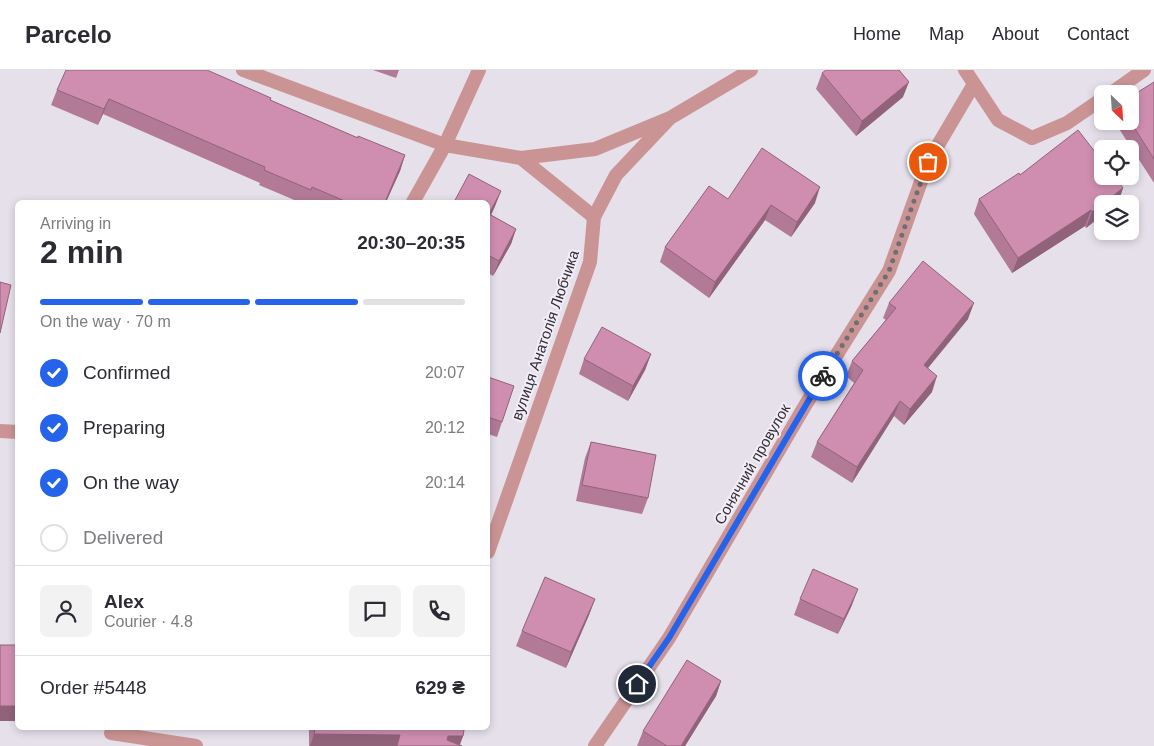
<!DOCTYPE html>
<html lang="en">
<head>
<meta charset="utf-8">
<style>
  :root { --surface:#fff; --page:#f2f2f3; --text:#2b2b33; --muted:#7c7c81; --line:#e1e1e2; --accent:#2563eb }
  body { margin:0; font-family:Helvetica,sans-serif; background:var(--page); color:var(--text); height:100vh; display:flex; flex-direction:column; font-size:19px; white-space:nowrap }
  * { box-sizing:border-box; margin:0 }
  p { font-size:16px; color:var(--muted) }
  .icon { flex:none; width:28px; height:28px; fill:none; stroke:currentColor; stroke-width:2; stroke-linecap:round; stroke-linejoin:round }
  .map { position:relative; flex:1; overflow:hidden }
  .panel { position:absolute; left:15px; top:130px; width:475px; height:530px; display:flex; flex-direction:column; background:var(--surface); border-radius:8px; box-shadow:0 2px 8px #0003 }
  .panel>* { flex:none }
  .needle { width:32px; rotate:155deg }
  .buttons { position:absolute; left:1094px; top:15px; display:grid; gap:10px }
  .buttons a { display:grid; place-items:center; width:45px; height:45px; border-radius:8px; background:var(--surface); box-shadow:0 2px 8px #0003; font-size:25px }
  .pin { position:absolute; display:grid; place-items:center; width:42px; height:42px; color:#fff; margin:-21px; border:2px solid #fff; border-radius:50%; box-shadow:0 1px 5px #0007 }
  .courier { position:absolute; display:grid; place-items:center; width:50px; height:50px; margin:-25px; border:4px solid #2563eb; border-radius:50%; background:#fff; color:#222; box-shadow:0 1px 6px #0007 }
  .headline em { font-style:normal; font-weight:600 }
  .headline div { display:flex; flex-direction:column-reverse }
  .headline { display:flex; align-items:center; justify-content:space-between; height:85px; padding:0 25px }
  h1 { font-size:32px; font-weight:600; line-height:38px }
  .bar { display:grid; grid-template-columns:repeat(4,1fr); gap:8px 5px; align-content:center; height:60px; padding:0 25px }
  .bar i { height:6px; border-radius:4px; background:var(--line) }
  .bar .selected { background:var(--accent) }
  .bar p { grid-column:span 4 }
  .line { display:flex; align-items:center; gap:12px; padding:0 25px; border-top:1px solid var(--line) }
  .line div { flex:1 }
  .round { display:grid; place-items:center; flex:none; width:52px; height:52px; border-radius:8px; background:var(--page) }
  ol { padding:0 25px; list-style:none }
  li { display:flex; align-items:center; gap:15px; height:55px }
  li p { margin-inline-start:auto }
  li .icon { padding:5px; border-radius:50%; background:var(--accent); color:#fff; stroke-width:4 }
  li:last-child { color:var(--muted) }
  li i { width:28px; height:28px; border:2px solid var(--line); border-radius:50% }
  header { display:flex; align-items:center; gap:30px; box-sizing:border-box; height:70px; padding:0 25px; background:var(--surface); border-bottom:1px solid var(--line) }
  header strong { font-size:24px }
  nav { display:flex; gap:28px; margin-inline-start:auto; font-size:18px }
  .map>svg:first-child { display:block }
</style>
</head>
<body>
<header>
<strong>Parcelo</strong>
<nav><a>Home</a><a>Map</a><a>About</a><a>Contact</a></nav>
</header>
<div class="map">
<svg width="1154" height="676" viewBox="0 0 1154 676">
  <rect width="100%" height="100%" fill="#e5e0ea"/>
  <g fill="none" stroke-linecap="round" stroke-linejoin="round">
    <path stroke="#cb9494" stroke-width="14" d="M243,0L445,75L479,0
      M965,0L998,50L1032,68L1067,53L1102,29
      M1110,24L1144,0
      M521,88L594,147
      M413,132L445,75L521,88L595,79L670,48L751,0
      M0,361L18,362
      M488,482L590,192L594,147L616,105L670,48
      M111,663L196,676
      M595,676L669,568L806,334L889,201L928,92L974,14"/>
  </g>
  <path fill="#b27a97" d="M373,0H399L396,8Z
    M822,3L903,27L856,66L816,19Z
    M1154,12V113L1114,51H1130Z
    M57,20L270,30L358,68L405,85L400,101L386,132H299L259,115L260,113L103,44L98,55L51,35Z
    M1020,105L1123,118L1118,133L1086,158L1085,156L1012,203L974,144L979,129Z
    M501,121L495,136L491,145L516,159L511,174L493,206L488,203V132Z
    M728,129L815,133L791,167L765,150L709,228L660,192L665,177Z
    M889,233L968,249L928,298L932,322L904,355L894,346L852,413L811,387L817,372L854,313L846,306L852,291L886,250L883,248Z
    M651,284L645,300L628,331L579,304L584,289Z
    M488,307L502,352L497,367L488,364Z
    M591,372L648,428L642,444L576,431L585,388Z
    M595,529L589,545L566,598L516,576L522,561Z
    M800,529L852,535L838,564L794,545Z
    M721,611L716,626L685,676H637L643,661Z
    M309,658H456L463,666L460,675L462,676H309Z"/>
  <path fill="#91637b" d="M909,12L903,27L856,66L862,51Z
    M109,29L103,44L98,55L104,39Z
    M405,85L400,101L386,132H385Z
    M820,117L815,133L791,167L797,152Z
    M1123,118L1118,133L1103,134Z
    M501,121L495,136L488,151L489,144Z
    M1102,134V145L1086,158L1092,142Z
    M771,135L765,150L709,228L715,212Z
    M1091,140L1085,156L1012,203L1018,188Z
    M516,159L511,174L493,206L499,191Z
    M974,233L968,249L918,310L924,295Z
    M651,284L645,300L628,331L633,316Z
    M937,306L932,322L904,355L910,339Z
    M900,331L894,346L852,413L857,397Z
    M858,519L852,535L838,564L844,549Z
    M595,529L589,545L566,598L571,582Z
    M721,611L716,626L685,676H681Z
    M0,636H18V651H0Z
    M65,658H97L96,660Z
    M314,664L400,665L397,676H310Z
    M448,666H463L459,676H444Z"/>
  <path fill="#cf8eb0" stroke="#91637b" d="M66,0H207L271,28L270,30L358,68V66L405,85L385,132H347L312,117L311,120L264,100L265,97L109,29L104,39L57,20Z
    M826,0H899L909,12L862,51L822,3Z
    M1154,12V89L1130,51V27Z
    M1078,60L1102,91V106H1114L1123,118L1092,142L1091,140L1018,188L979,129L1019,103L1020,105Z
    M762,78L820,117L797,152L771,135L715,212L665,177L709,116L728,129Z
    M469,104L501,121L489,144L516,159L499,191L488,185V132H454Z
    M923,191L974,233L924,295L937,306L910,339L900,331L857,397L817,372L863,300L852,291L896,238L889,233Z
    M0,212L11,215L0,263Z
    M602,257L651,284L633,316L584,289Z
    M488,307L514,316L502,352L488,347Z
    M591,372L656,385L648,428L582,415Z
    M813,499L858,519L844,549L800,529Z
    M545,507L595,529L571,582L522,561Z
    M0,575H18V636H0Z
    M687,590L721,611L681,676H667L643,661Z
    M315,658H456L464,660L463,666H448L447,670L462,676H397L400,665L314,664Z"/>
  <g fill="none" stroke-linecap="round" stroke-linejoin="round">
    <path stroke="#706d73" stroke-width="5" stroke-dasharray="0 9" d="M823,306L889,201L928,92"/>
    <path stroke="#2563eb" stroke-width="6" d="M637,614L669,568L823,306"/>
  </g>
  <g text-anchor="middle" dominant-baseline="central" stroke-width="4" stroke-linejoin="round" paint-order="stroke">
    <g font-size="15" fill="#312f33" stroke="#f2edf7">
      <text transform="translate(545 265) rotate(-71)">вулиця Анатолія Любчика</text>
      <text transform="translate(752 394) rotate(-60)">Сонячний провулок</text>
    </g>
  </g>
</svg>
<div class="buttons">
<a><svg class="needle" viewBox="-14 -14 28 28"><path d="M0-13l5 13h-10z" fill="#e53935"/><path d="M0 13l5-13h-10z" fill="#7c7c81"/></svg></a>
<a><svg class="icon" aria-label="locate" viewBox="0 0 24 24"><circle cx="12" cy="12" r="6"/><path d="M12 2v4M12 18v4M2 12h4M18 12h4"/></svg></a>
<a><svg class="icon" aria-label="layers" viewBox="0 0 24 24"><path d="M12 4l9 5-9 5-9-5zM3 14l9 5 9-5"/></svg></a>
</div>
<div class="pin" style="left:928px;top:92px;background:#ea580c"><svg class="icon" aria-label="bag" viewBox="0 0 24 24"><path d="M5 8h14l-1 12H6zM9 8a3 3 0 0 1 6 0"/></svg></div>
<div class="pin" style="left:637px;top:614px;background:#1f2937"><svg class="icon" aria-label="home" viewBox="0 0 24 24"><path d="M3 11l9-7 9 7M6 9v11h12V9"/></svg></div>
<div class="courier" style="left:823px;top:306px"><svg class="icon" aria-label="bike" viewBox="0 0 24 24"><circle cx="6" cy="16" r="4"/><circle cx="18" cy="16" r="4"/><path d="M6 16l4-8h5l3 8M10 8l3 8H6M13 5h3"/></svg></div>
<section class="panel">
<div class="headline"><div><h1>2 min</h1><p>Arriving in</p></div><em>20:30–20:35</em></div>
<div class="bar"><i class="selected"></i><i class="selected"></i><i class="selected"></i><i></i><p>On the way · 70 m</p></div>
<ol>
<li><svg class="icon" aria-label="check" viewBox="0 0 24 24"><path d="M5 12l5 5 9-10"/></svg>Confirmed<p>20:07</p></li>
<li><svg class="icon" aria-label="check" viewBox="0 0 24 24"><path d="M5 12l5 5 9-10"/></svg>Preparing<p>20:12</p></li>
<li><svg class="icon" aria-label="check" viewBox="0 0 24 24"><path d="M5 12l5 5 9-10"/></svg>On the way<p>20:14</p></li>
<li><i></i>Delivered</li>
</ol>
<div class="line" style="height:90px"><a class="round"><svg class="icon" aria-label="person" viewBox="0 0 24 24"><circle cx="12" cy="8" r="4"/><path d="M4 21q1-7 8-7t8 7"/></svg></a><div><b>Alex</b><p>Courier · 4.8</p></div><a class="round"><svg class="icon" aria-label="chat" viewBox="0 0 24 24"><path d="M4 5h16v11H9l-5 4z"/></svg></a><a class="round"><svg class="icon" aria-label="phone" viewBox="0 0 24 24"><path d="M5 4h4l2 5-3 2q2 4 5 5l2-3 5 2v4C11 20 4 13 5 4z"/></svg></a></div>
<div class="line" style="height:65px"><div>Order #5448</div><b>629 ₴</b></div>
</section>
</div>
</body>
</html>
